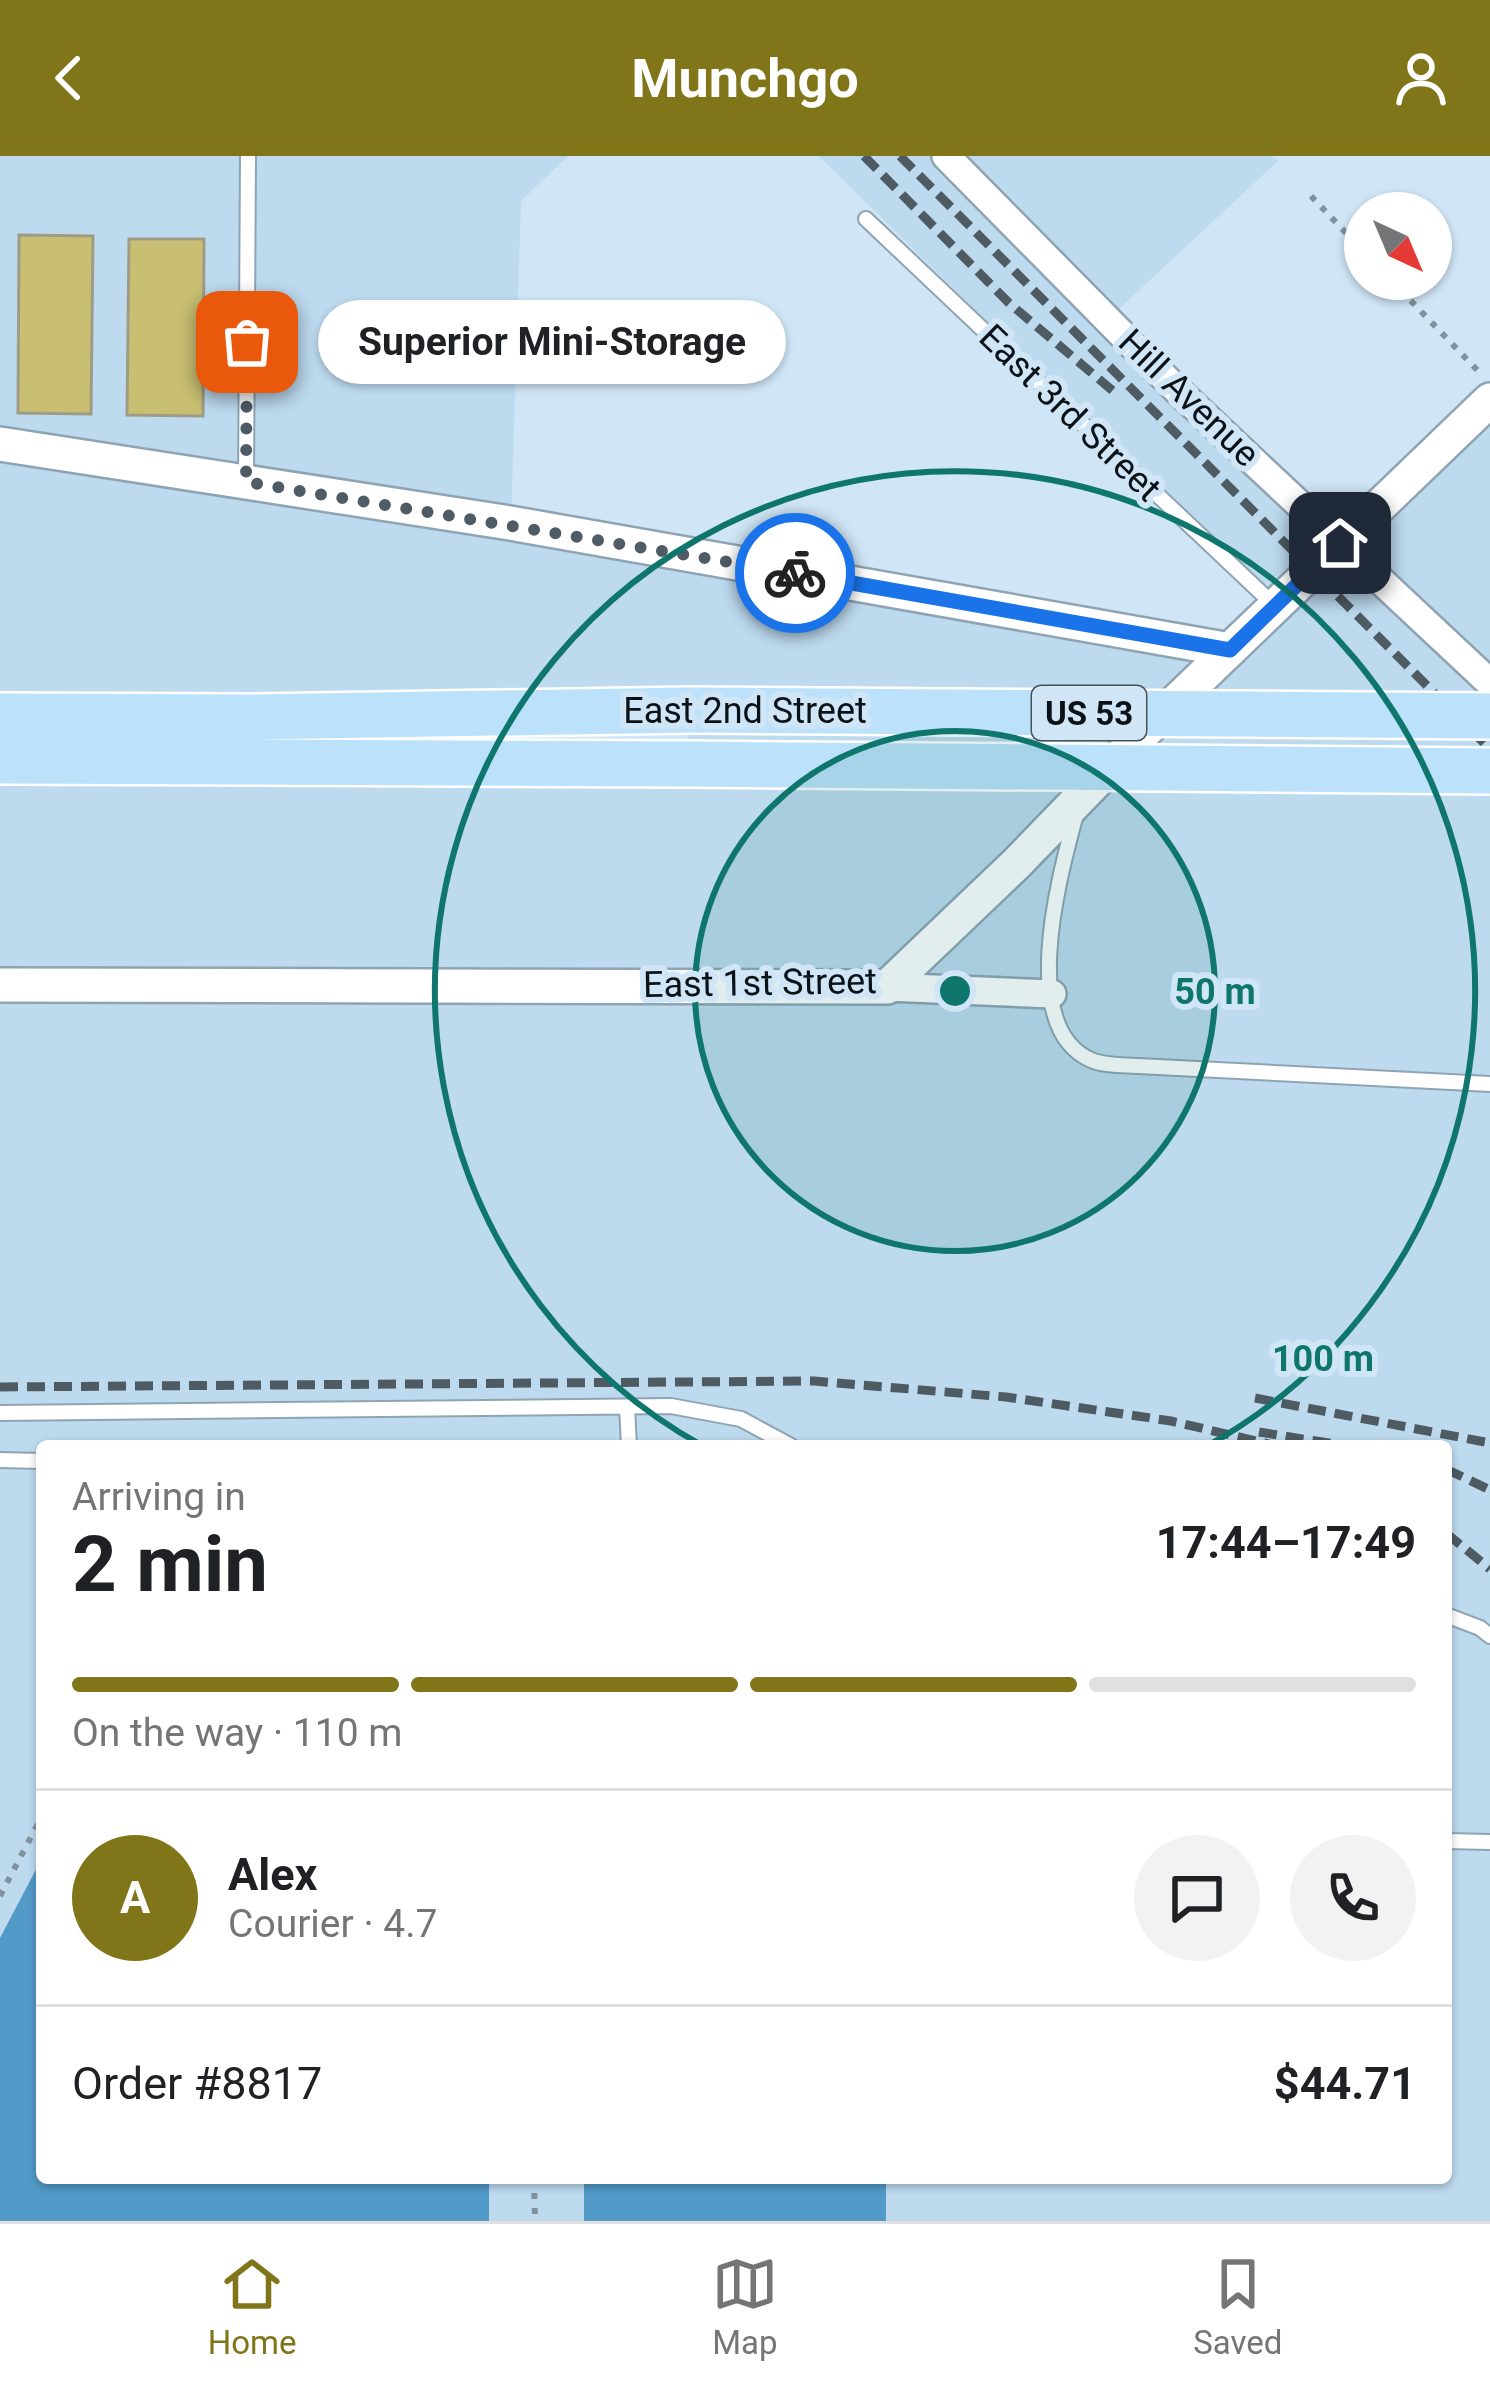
<!DOCTYPE html>
<html lang="en">
<head>
<meta charset="utf-8">
<style>
  :root { --surface:#fff; --page:#f2f2f2; --text:#202124; --muted:#757577; --line:#e0e0e0; --accent:#807518 }
  body { margin:0; font-family:Roboto,sans-serif; background:var(--page); color:var(--text); height:100vh; display:flex; flex-direction:column; font-size:45px; white-space:nowrap }
  * { box-sizing:border-box; margin:0 }
  p { font-size:39px; color:var(--muted) }
  .icon { flex:none; width:66px; height:66px; fill:none; stroke:currentColor; stroke-width:2; stroke-linecap:round; stroke-linejoin:round }
  .map { position:relative; flex:1; overflow:hidden }
  .drawer { position:absolute; left:36px; top:1284px; width:1416px; height:744px; display:flex; flex-direction:column; background:var(--surface); border-radius:12px; box-shadow:0 3px 9px #0004 }
  .drawer>* { flex:none }
  .needle { width:78px; rotate:136deg }
  .tools { position:absolute; left:1344px; top:36px; display:grid; gap:24px }
  .tools a { display:grid; place-items:center; width:108px; height:108px; border-radius:50%; background:var(--surface); box-shadow:0 3px 9px #0004; font-size:60px }
  .pin { position:absolute; display:grid; place-items:center; width:102px; height:102px; color:#fff; margin:-51px; border-radius:24px; box-shadow:0 6px 18px #0006 }
  .courier { position:absolute; display:grid; place-items:center; width:120px; height:120px; margin:-60px; border:9px solid #1a73e8; border-radius:50%; background:#fff; color:#222; box-shadow:0 3px 15px #0007 }
  .bubble { position:absolute; height:84px; border-radius:42px; background:var(--surface); box-shadow:0 3px 9px #0004; font-size:39px; font-weight:700; line-height:84px; text-align:center }
  .head em { font-style:normal; font-weight:700 }
  .head div { display:flex; flex-direction:column-reverse }
  .head { display:flex; align-items:center; justify-content:space-between; height:204px; padding:0 36px }
  h1 { font-size:78px; font-weight:700; line-height:90px }
  .bar { display:grid; grid-template-columns:repeat(4,1fr); gap:18px 12px; align-content:center; height:144px; padding:0 36px }
  .bar i { height:15px; border-radius:9px; background:var(--line) }
  .bar .active { background:var(--accent) }
  .bar p { grid-column:span 4 }
  .line { display:flex; align-items:center; gap:30px; padding:0 36px; border-top:3px solid var(--line) }
  .line div { flex:1 }
  .round { display:grid; place-items:center; flex:none; width:126px; height:126px; border-radius:63px; background:var(--page) }
  header { display:flex; justify-content:space-between; align-items:center; height:156px; padding:0 36px; background:var(--accent); color:#fff; font-size:54px; font-weight:700 }
  .dock { display:flex; justify-content:space-around; align-items:center; height:168px; border-top:3px solid var(--line); background:var(--surface); font-size:33px; color:var(--muted) }
  .dock a { display:grid; justify-items:center; gap:6px }
  .dock .active { color:var(--accent) }
  .map>svg:first-child { display:block }
</style>
</head>
<body>
<header><svg class="icon" aria-label="back" viewBox="0 0 24 24"><path d="M15 5l-7 7 7 7"/></svg>Munchgo<svg class="icon" aria-label="person" viewBox="0 0 24 24"><circle cx="12" cy="8" r="4"/><path d="M4 21q1-7 8-7t8 7"/></svg></header>
<div class="map">
<svg width="1490" height="2065" viewBox="0 0 1490 2065">
  <rect width="100%" height="100%" fill="#d0e6f6"/>
  <path fill="#bddaef" d="M0,0H568L521,45L511,367L1229,494L1274,450L819,0H1272L1278,5L1108,163L1340,387L1490,244V2065H886V2022H1446V1290H42V2022H584V2065H0V605L689,607L688,555L0,560Z"/>
  <path fill="#529ac7" d="M42,1702V2022H489V2065H0V1782Z
    M584,2022H886V2065H584Z"/>
  <path fill="#c8bf72" stroke="#9f9c85" stroke-width="3" d="M19,79L93,80L91,258L18,257Z
    M129,83H204L203,260L127,259Z"/>
  <g fill="none" stroke-linecap="round" stroke-linejoin="round">
    <defs>
      <path id="service" d="M866,63L1275,450
        M246,326L248,0
        M1076,658C1061,715 1016,871 1091,904C1105,910 1123,909 1138,910L1490,928
        M627,1251L629,1290
        M0,1257L671,1250L741,1263L791,1290
        M0,1304L42,1305
        M1446,1459L1480,1472L1490,1480
        M1446,1685L1490,1686"/>
      <path id="minor" d="M946,0L1175,232L1490,527
        M887,831L1052,838"/>
      <path id="tertiary" d="M0,288L510,367L1230,494
        M0,829L887,831L1016,708L1140,580L1490,244"/>
      <path id="trunk" d="M0,560L253,561L688,554
        M0,605L689,608"/>
    </defs>
    <use href="#service" stroke="#8fa4b3" stroke-width="18"/>
    <use href="#minor" stroke="#8fa4b3" stroke-width="32"/>
    <use href="#tertiary" stroke="#8fa4b3" stroke-width="38"/>
    <use href="#trunk" stroke="#fff" stroke-width="50"/>
    <path stroke="#81919d" stroke-width="6" stroke-dasharray="6 9" stroke-linecap="butt" d="M1311,40L1365,97
      M1390,123L1479,216
      M0,1740L42,1660
      M534,2022L535,2065"/>
    <use href="#service" stroke="#fff" stroke-width="14"/>
    <use href="#minor" stroke="#fff" stroke-width="27"/>
    <use href="#tertiary" stroke="#fff" stroke-width="33"/>
    <use href="#trunk" stroke="#bce2fb" stroke-width="45"/>
    <path stroke="#4e5b63" stroke-width="9" stroke-dasharray="18 9" stroke-linecap="butt" d="M864,0L1009,147L1113,235
      M900,0L1490,593
      M0,1231L814,1225L1006,1241L1171,1265L1277,1290
      M1255,1242L1490,1287
      M1259,1276L1347,1290
      M1446,1313L1490,1334
      M1446,1377L1490,1413"/>
    <defs>
      <path id="trunk-bridge" d="M688,554L1490,560
        M689,608L1490,615"/>
    </defs>
    <use href="#trunk-bridge" stroke="#fff" stroke-width="50" stroke-linecap="butt"/>
    <use href="#trunk-bridge" stroke="#bce2fb" stroke-width="45"/>
  </g>
  <g fill="none" stroke-linecap="round" stroke-linejoin="round">
    <path stroke="#4f5c65" stroke-width="12" stroke-dasharray="0 21.6" d="M247,186L246,326L795,417"/>
    <path stroke="#1a73e8" stroke-width="15" d="M795,417L1230,494L1340,387"/>
  </g>
  <circle cx="955" cy="835" r="260" fill="#0f766e" fill-opacity=".12"/>
  <g fill="none" stroke="#0f766e" stroke-width="6">
    <circle cx="955" cy="835" r="260"/>
    <path d="M703 1290A520 520 0 1 1 1207 1290"/>
  </g>
  <g text-anchor="middle" dominant-baseline="central" stroke-width="12" stroke-linejoin="round" paint-order="stroke">
    <rect fill="#d0e6f6" stroke="#45525a" stroke-width="3" x="1032" y="530" width="114" height="54" rx="9"/>
    <g font-size="33" font-weight="bold" fill="#0a1217">
      <text x="1089" y="557">US 53</text>
    </g>
    <g font-size="36" fill="#0a1217" stroke="#d0e6f6">
      <text transform="translate(1189 242) rotate(44)">Hill Avenue</text>
      <text transform="translate(1070 257) rotate(44)">East 3rd Street</text>
      <text x="745" y="555">East 2nd Street</text>
      <text transform="translate(760 827) rotate(-1)">East 1st Street</text>
    </g>
  </g>
  <circle cx="955" cy="835" r="18" fill="#0f766e" stroke="#d0e6f6" stroke-width="6"/>
  <g font-size="36" text-anchor="middle" font-weight="bold" fill="#0f766e" stroke="#d0e6f6" stroke-width="12" stroke-linejoin="round" paint-order="stroke">
    <text x="1215" y="848">50 m</text>
    <text x="1323" y="1215">100 m</text>
  </g>
</svg>
<div class="tools">
<a><svg class="needle" viewBox="-14 -14 28 28"><path d="M0-13l5 13h-10z" fill="#e53935"/><path d="M0 13l5-13h-10z" fill="#757577"/></svg></a>
</div>
<div class="pin" style="left:247px;top:186px;background:#ea580c"><svg class="icon" aria-label="bag" viewBox="0 0 24 24"><path d="M5 8h14l-1 12H6zM9 8a3 3 0 0 1 6 0"/></svg></div>
<div class="pin" style="left:1340px;top:387px;background:#1f2937"><svg class="icon" aria-label="home" viewBox="0 0 24 24"><path d="M3 11l9-7 9 7M6 9v11h12V9"/></svg></div>
<div class="courier" style="left:795px;top:417px"><svg class="icon" aria-label="bike" viewBox="0 0 24 24"><circle cx="6" cy="16" r="4"/><circle cx="18" cy="16" r="4"/><path d="M6 16l4-8h5l3 8M10 8l3 8H6M13 5h3"/></svg></div>
<div class="bubble" style="left:318px;top:144px;width:468px">Superior Mini-Storage</div>
<section class="drawer">
<div class="head"><div><h1>2 min</h1><p>Arriving in</p></div><em>17:44–17:49</em></div>
<div class="bar"><i class="active"></i><i class="active"></i><i class="active"></i><i></i><p>On the way · 110 m</p></div>
<div class="line" style="height:216px"><b class="round" style="background:var(--accent);color:#fff">A</b><div><b>Alex</b><p>Courier · 4.7</p></div><a class="round"><svg class="icon" aria-label="chat" viewBox="0 0 24 24"><path d="M4 5h16v11H9l-5 4z"/></svg></a><a class="round"><svg class="icon" aria-label="phone" viewBox="0 0 24 24"><path d="M5 4h4l2 5-3 2q2 4 5 5l2-3 5 2v4C11 20 4 13 5 4z"/></svg></a></div>
<div class="line" style="height:156px"><div>Order #8817</div><b>$44.71</b></div>
</section>
</div>
<nav class="dock">
<a class="active"><svg class="icon" aria-label="home" viewBox="0 0 24 24"><path d="M3 11l9-7 9 7M6 9v11h12V9"/></svg>Home</a>
<a><svg class="icon" aria-label="map" viewBox="0 0 24 24"><path d="M3 6l6-2 6 2 6-2v14l-6 2-6-2-6 2zM9 4v14M15 6v14"/></svg>Map</a>
<a><svg class="icon" aria-label="saved" viewBox="0 0 24 24"><path d="M7 4h10v16l-5-4-5 4z"/></svg>Saved</a>
</nav>
</body>
</html>
